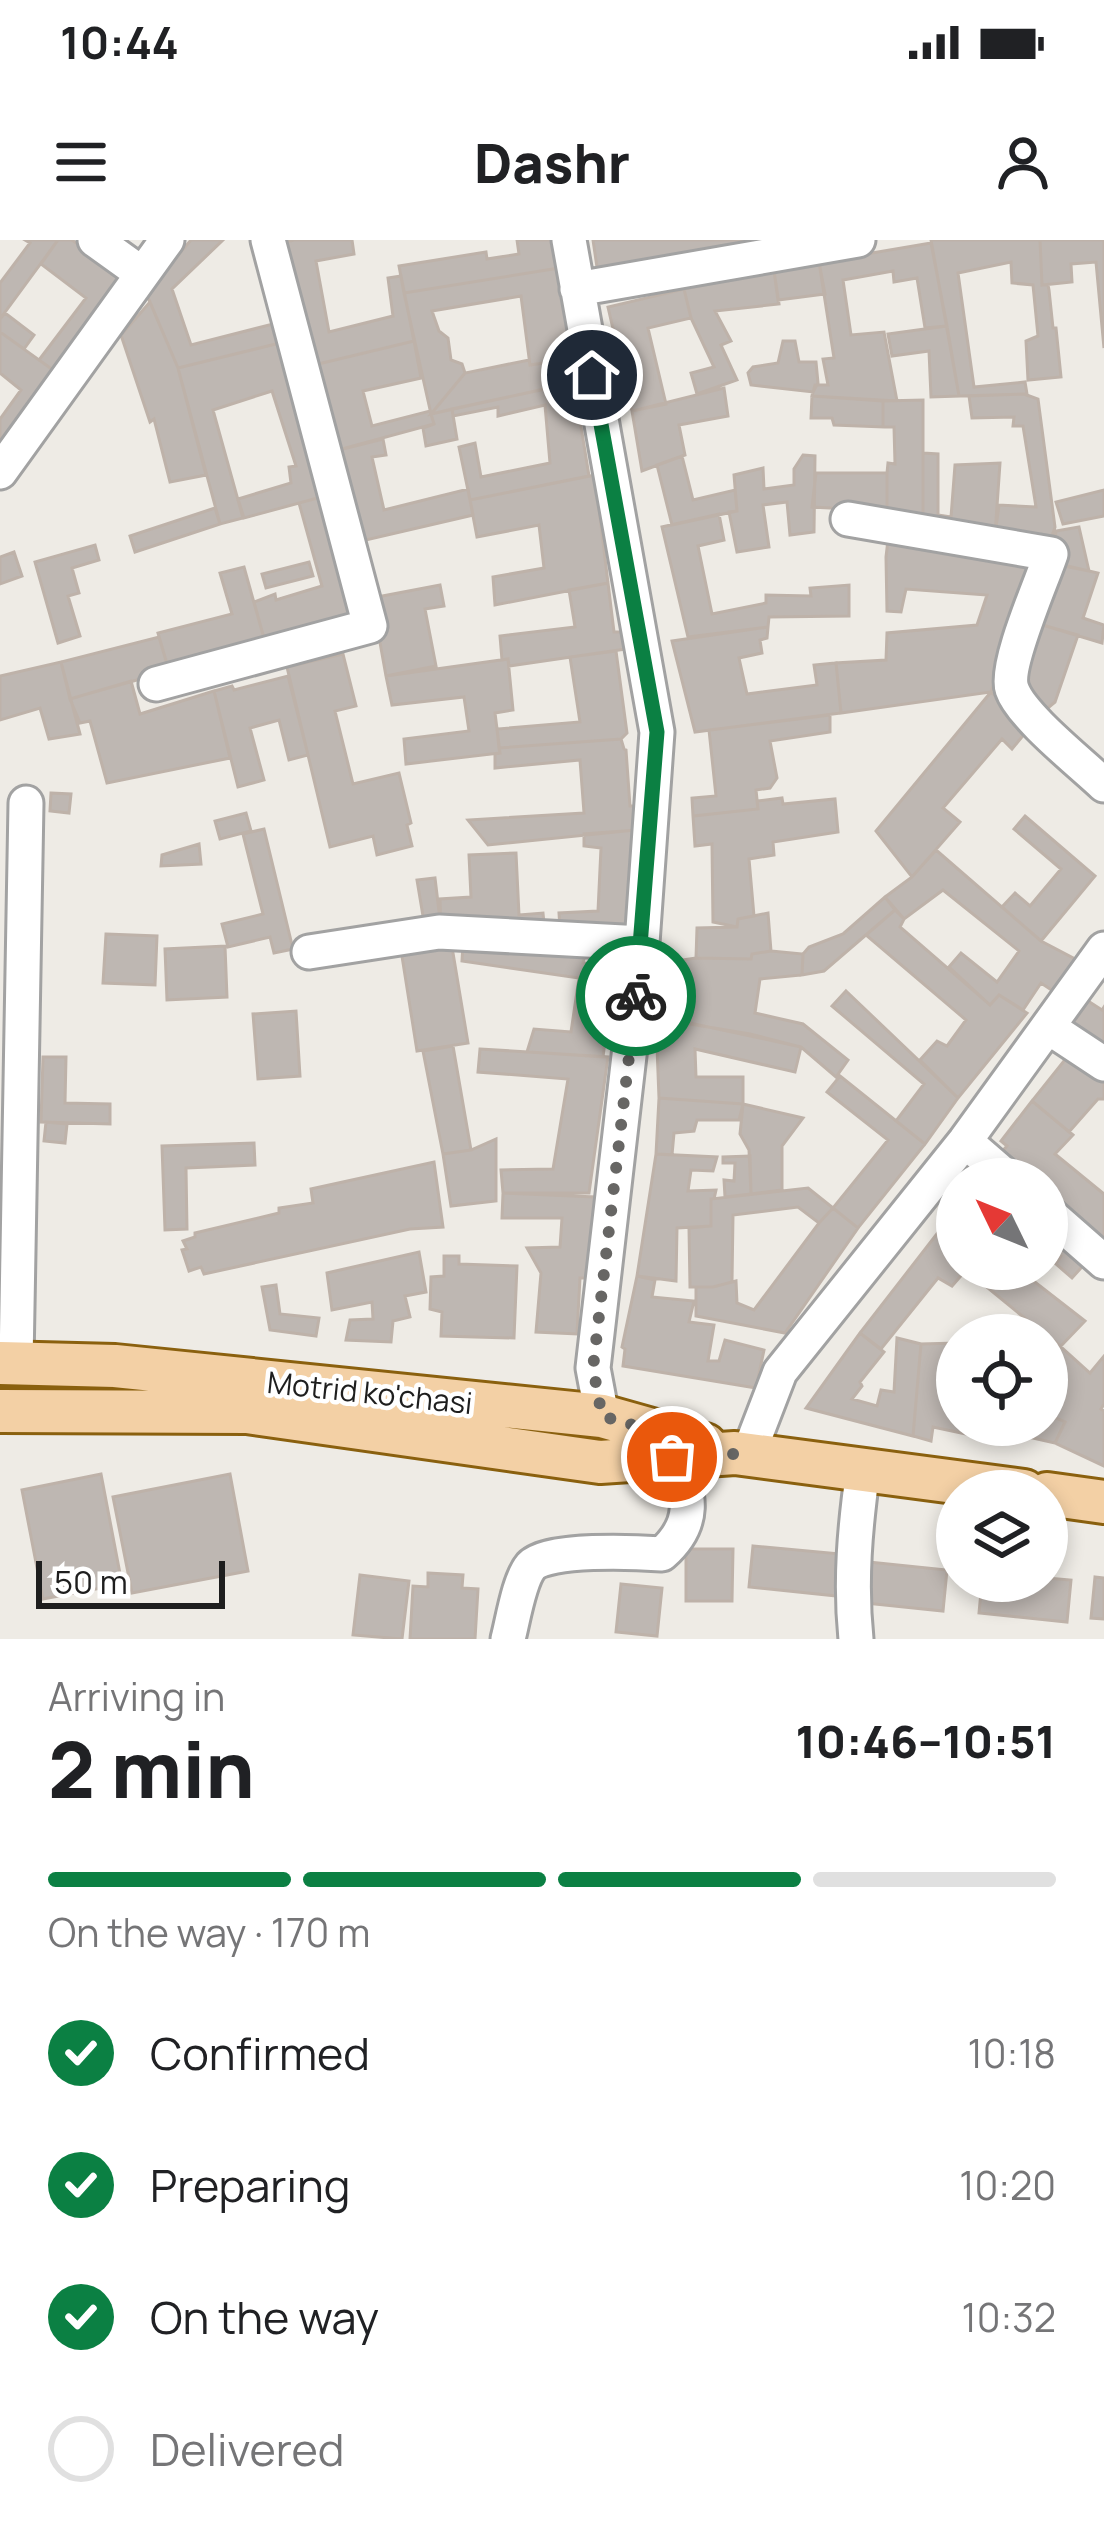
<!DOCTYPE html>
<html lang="en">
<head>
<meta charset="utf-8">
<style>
  :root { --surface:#fff; --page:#f6f6f6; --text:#202124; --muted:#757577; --line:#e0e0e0; --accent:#0b8043 }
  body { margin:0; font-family:Manrope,sans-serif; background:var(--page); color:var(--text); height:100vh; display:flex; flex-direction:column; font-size:45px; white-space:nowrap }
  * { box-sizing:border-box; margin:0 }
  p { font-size:39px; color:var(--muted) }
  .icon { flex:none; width:66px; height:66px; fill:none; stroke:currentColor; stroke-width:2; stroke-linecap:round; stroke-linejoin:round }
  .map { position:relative; height:1399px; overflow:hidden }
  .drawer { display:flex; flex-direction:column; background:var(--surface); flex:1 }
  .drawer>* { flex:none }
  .needle { width:78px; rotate:313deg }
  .buttons { position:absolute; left:936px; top:918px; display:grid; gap:24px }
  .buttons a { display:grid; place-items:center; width:132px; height:132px; border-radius:50%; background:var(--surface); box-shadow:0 6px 18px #0003; font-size:60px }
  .scale { position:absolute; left:36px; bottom:30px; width:189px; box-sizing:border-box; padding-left:12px; border:6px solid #1e1e1e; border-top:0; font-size:33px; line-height:42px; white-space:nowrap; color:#1e1e1e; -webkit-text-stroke:9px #fff; paint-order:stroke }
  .pin { position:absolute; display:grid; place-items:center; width:102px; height:102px; color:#fff; margin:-51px; border:6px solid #fff; border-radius:50%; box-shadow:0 3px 12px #0007 }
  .courier { position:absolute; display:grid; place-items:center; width:120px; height:120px; margin:-60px; border:9px solid #0b8043; border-radius:50%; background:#fff; color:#222; box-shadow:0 3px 15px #0007 }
  .overview em { font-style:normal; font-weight:800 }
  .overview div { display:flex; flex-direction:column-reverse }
  .overview { display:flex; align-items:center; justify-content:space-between; height:204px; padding:0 48px }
  h1 { font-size:78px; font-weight:800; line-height:90px }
  .bar { display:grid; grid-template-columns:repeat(4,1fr); gap:18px 12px; align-content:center; height:144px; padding:0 48px }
  .bar i { height:15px; border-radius:9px; background:var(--line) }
  .bar .active { background:var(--accent) }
  .bar p { grid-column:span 4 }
  ol { padding:0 48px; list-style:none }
  li { display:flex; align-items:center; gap:36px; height:132px }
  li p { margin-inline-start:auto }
  li .icon { padding:12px; border-radius:50%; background:var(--accent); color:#fff; stroke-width:4 }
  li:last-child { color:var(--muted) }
  li i { width:66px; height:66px; border:6px solid var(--line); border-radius:50% }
  .status { display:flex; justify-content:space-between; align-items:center; height:84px; padding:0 60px; background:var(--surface); direction:ltr }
  .status svg { height:33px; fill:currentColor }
  header { display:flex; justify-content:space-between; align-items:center; height:156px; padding:0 48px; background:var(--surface); font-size:54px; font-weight:800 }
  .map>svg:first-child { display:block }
</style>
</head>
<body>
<div class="status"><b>10:44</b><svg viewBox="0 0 49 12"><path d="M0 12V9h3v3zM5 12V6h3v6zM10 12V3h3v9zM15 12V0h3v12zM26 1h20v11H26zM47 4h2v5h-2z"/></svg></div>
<header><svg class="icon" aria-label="menu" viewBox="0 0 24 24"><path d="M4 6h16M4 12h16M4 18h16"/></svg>Dashr<svg class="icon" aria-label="person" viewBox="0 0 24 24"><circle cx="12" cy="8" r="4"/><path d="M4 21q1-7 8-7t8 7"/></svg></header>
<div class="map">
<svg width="1104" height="1399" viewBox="0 0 1104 1399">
  <rect width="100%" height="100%" fill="#eeebe5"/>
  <path fill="#beb7b2" stroke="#beb2a9" stroke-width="3" d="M25,0H58L0,79V43L30,3Z
    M58,0H72L130,41L60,135L39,120L86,58L41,24Z
    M191,0H223L172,49L191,105L277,83L284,102L178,128L146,53Z
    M294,0H352L354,14L316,21L329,92L393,76L388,38L401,36L414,101L310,126L281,3Z
    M517,0H554L559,28L404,53L399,26L486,12L487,19L519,14Z
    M593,0H752L753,6L598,34Z
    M931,0H1040L1042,45H1048L1049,50L1053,88H1056L1061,137L1028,140L1026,101L1038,96L1033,45L1012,43L1011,22L958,33L974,147L1025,142L1027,154L959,156Z
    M1040,0H1104V108L1096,22L1071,24L1072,42L1042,45Z
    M931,3L947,86L925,88L917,38L894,42L893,31L843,40L851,95L884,92L897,161L812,156L815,145H828L823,119L834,118L819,22Z
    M819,22L825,54L778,60L774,31Z
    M559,28L578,118L530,125L521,56L432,71L439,91L448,98L451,120L462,124L465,133L431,174L404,53Z
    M774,31L779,64L715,71L731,101L721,105L737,140L697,154L691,133L714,127L691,78L684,49Z
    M684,49L691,78L648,88L666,164L632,171L608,67Z
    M150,62L178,128L206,235L170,242L154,179L150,182L121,95Z
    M5,73L34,95L24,109L0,92V79Z
    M947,86L959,156L931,157L929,111L892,116L888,94Z
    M0,92L60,135L0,217V179L21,150L0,133Z
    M414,101L421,138L363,151L372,186L430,171L434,184L331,212L310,126Z
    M783,101H795L799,122H816L818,143L813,152L751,145L748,133L753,127L778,123Z
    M284,102L325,256L244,278L238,259L291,243L289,227L296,226L272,151L213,170L243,278L220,284L178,128Z
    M578,118L585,140L431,174L465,133L529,120L530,125Z
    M574,143L589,236L470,260L459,207L475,203L481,237L550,223L545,165L498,176V167L453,176L452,169Z
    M724,148L728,176L679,185L685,215L642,231L632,171Z
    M1024,154L1038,159L1055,287L1049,305L995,295L999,265L1036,267L1023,186H1013L1014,177L972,178L969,156Z
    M812,156L883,161V187L834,185L832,178H811Z
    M923,160V283L887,279V233L888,223L895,224L894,187H883V161Z
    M452,169L457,199L426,206L423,188L434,184L431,174Z
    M383,199L386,215L372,217L384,270L468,249L473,275L353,303L335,211Z
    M923,213L938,214V275L951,277L955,225L1000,223L995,295L923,283Z
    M803,215L815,216L814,292L790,295L787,262L763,265L769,307L737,312L729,272L737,271L734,235L763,228L764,249L794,245V229Z
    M682,216L693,260L735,250L737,271L672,285L657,225Z
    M816,233H887V271L812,267Z
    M595,235L608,343L495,365L493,337L544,328L539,285L477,297L470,260Z
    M1104,250V276L1063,284L1056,262Z
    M325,256L361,377L265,402L254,362L275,354L276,360L322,346L299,263Z
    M215,268L220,284L135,312L130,296Z
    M719,274L724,300L698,306L712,374L766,363V355L811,356L810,348L849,345V376L769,377L768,387L688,397L662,287Z
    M1079,287L1089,331L1059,325L1054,307L1056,291Z
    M889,291L1040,321L991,452L841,473L836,423L886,420L887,393L977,385L987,355L906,349L901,372L887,371L886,317Z
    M95,305L99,320L72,328L79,353L68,356L80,396L58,403L35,322Z
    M14,312L22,336L0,344V317Z
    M309,322L313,336L266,348L262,334Z
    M1059,324L1098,333L1083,378L1104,385L1102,403L1039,384Z
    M244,327L265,402L169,431L158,393L232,374L220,333Z
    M608,343L614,392H623L626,409L509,426L508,419L502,420L500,396L575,387L569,350Z
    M440,345L444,366L425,369L436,426L386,436L372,358Z
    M1039,384L1078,395L1055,462L1042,473L1027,444L1024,432Z
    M768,387L767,398L760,400L762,413L739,418L747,454L817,445L814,425L836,423L841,473L695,492L672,401Z
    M159,397L169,431L70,459L61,422Z
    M616,411L627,493L621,499L499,508L497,489L580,482L570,417Z
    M343,414L356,466L335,471L353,544L399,533L411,583L407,585L412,606L377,615L373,596L330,607L287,427Z
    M508,419L513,470L495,473L500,513L406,524L404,499L469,491L464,457L392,465L386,436Z
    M61,422L80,494L49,499L40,468L0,480V436Z
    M288,436L308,515L289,520L279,480L250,488L264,540L238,547L214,451L232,446L234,450Z
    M131,441L140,474L214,451L230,518L107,543L90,481L80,483L70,459Z
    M991,452L1031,486L1012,509L1002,499L943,568L960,582L912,637L876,591Z
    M830,475V492L770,501L777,538L770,548L756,550L758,569L693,576L692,558L716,556L709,490Z
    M621,499L624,509L626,510L630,566H636V590L488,605L468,580L584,573L580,520L495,528V514L500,513L499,508Z
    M51,553L71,554L69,573L50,571Z
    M782,558L783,564L835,559L838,592L773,602L774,615L749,619L754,676L738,679L737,687L713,682L712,604L695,606L693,576L758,569L757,561Z
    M246,573L251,591L220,599L215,581Z
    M1025,576L1095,636L1041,701L1002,667L1015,653L1030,666L1061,629L1014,589Z
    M264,589L293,709L274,713L270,697L228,707L222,684L263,674L243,594Z
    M636,590L635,685L560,689L559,673L598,671L601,608L584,606V594Z
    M199,604L201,624L161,626L162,615Z
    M936,610L1041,701L1079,721L1056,753L1041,743L1023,770L999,755L990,765L949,727L961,713L997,742L1019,711L943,650L904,679L885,657L912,637Z
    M516,613L519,675L543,673L544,683L441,688L440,659L471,657L469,615Z
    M435,638L441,688H425L417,640Z
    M885,657L895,670L824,731L802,735L803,714L809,707L843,694Z
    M895,670L904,679L900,687L990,765L999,755L1027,773L958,858L920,820L937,801L947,806L966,780L866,695Z
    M768,673L771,711L752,714L751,719L696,718L697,688L737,687L738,679Z
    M106,694L157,696L155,745L103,743Z
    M451,701L468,803L417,811L401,710Z
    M463,704L585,715L583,723L615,726L603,817L527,812L534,789L571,792L579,738L462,721Z
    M225,706L227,757L167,760L165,709Z
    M771,711L803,714L802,735L760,739L755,773L803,784L848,820L836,837L801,807L653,775L662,723L696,718L751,719L752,714Z
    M846,751L958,858L925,904L896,881L924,844L832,766Z
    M1088,761L1102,770L1104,767V809L1071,786Z
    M296,771L300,836L258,839L253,774Z
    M654,778L750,794L801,807L795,832L695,809L696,837H743V864L659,858L657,807L651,802Z
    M453,806L471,910L443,914L423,811Z
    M480,809L608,817L589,953H503L501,930L553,929L568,839L478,832Z
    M1068,816L1104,837V859H1098L1069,892L1032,861Z
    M43,817H66L65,863L110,864V884L41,882Z
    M840,836L925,904L858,988L833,968L888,900L827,852Z
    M659,858L743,864L739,880H697L694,891L674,893L672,915L656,914Z
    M1032,861L1073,895L1055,914L1104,954V1013L1047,963V939H1020L996,918L1007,906L1001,901Z
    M743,864L803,878L782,906V950L751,954L749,910L740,894Z
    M46,882L67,884L65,903L44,901Z
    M496,899V961L451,966L443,914L471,910Z
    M254,903L255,925L186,928L187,989L165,990L162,906Z
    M656,914L717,917L713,931L691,930L688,951L716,950L714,959H711V986L677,988L676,1041L637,1036Z
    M750,916L751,954L725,957L724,940L734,941L735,923H723V917Z
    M434,922L443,987L410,989L204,1034L201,1027L189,1031L182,1010L187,1009L183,1001L195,997V993L279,973V968L313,963L311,949Z
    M808,948L833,968L819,983L798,967L733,975L732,1042L713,1047H690L689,988L711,986V959Z
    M503,953L595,957L588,1038H580L577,1094L536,1092L541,1033L527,1008L560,1007L562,978H502Z
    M833,968L858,988L785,1093L696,1076V1047H713L732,1042L736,1041L737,1063L754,1070L819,983Z
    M957,968V1029H997L1014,1042L1022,1032L1085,1081L1060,1107L966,1030L952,1046L938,1038L881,1109L860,1093Z
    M1047,982L1089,1019L1072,1038L1056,1024L1061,1016L1047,1005Z
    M419,1012L426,1052L405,1056L410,1077L393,1081L391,1102L346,1100L350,1080L373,1079L372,1062L332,1070L327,1033Z
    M444,1016H459V1024L517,1026L514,1098L441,1096L442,1072L430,1069L431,1037L444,1036Z
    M637,1036L655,1040L652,1057L694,1061L689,1082L714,1085L708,1121H719L725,1100L764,1110L756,1148L623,1126L625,1109L622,1107Z
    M276,1045L280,1074L319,1078L316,1096L270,1090L262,1047Z
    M860,1093L884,1112L860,1142L862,1146L852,1159L877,1166L881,1150L894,1152L897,1098L921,1104L913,1196L806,1168Z
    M1049,1096L1090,1133L1104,1116V1164L1101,1169L1104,1171V1226L1055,1203L1065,1182L1047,1174V1141L1055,1129L1047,1123Z
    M957,1103V1130H947L946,1153L957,1155V1185H970L966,1194L933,1187L931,1201L913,1196L921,1104Z
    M1047,1174L1065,1182L1055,1203L975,1185H1047Z
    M101,1234L122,1344L43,1359L22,1250Z
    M230,1234L248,1331L132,1353L113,1257Z
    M753,1306L841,1314L837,1356L749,1347Z
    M686,1309H733L732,1361H686Z
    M859,1321L947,1330L943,1371L855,1362Z
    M428,1333L463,1335L462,1348L478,1349L475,1399H410L413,1346L428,1347Z
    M360,1335L409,1341L402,1399L353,1395Z
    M1095,1337L1104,1338V1379L1091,1378Z
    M1047,1338L1071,1340L1067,1382L979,1373L982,1341H1047Z
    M621,1344L662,1348L657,1396L616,1392Z"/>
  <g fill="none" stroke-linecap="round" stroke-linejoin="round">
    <defs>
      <path id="minor" d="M95,0L141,33
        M569,0L657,492L642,703L593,1128L602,1176
        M577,49L858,0
        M0,232L167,0
        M848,279L1051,314C1042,341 1004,426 1012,449C1021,476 1081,523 1104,545
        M156,444L370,386L268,0
        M309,712L439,692L642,703
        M1048,787L1104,824
        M965,901L1009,939
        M1047,972L1104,1022
        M16,1123L26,563
        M748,1215L780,1132L965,901L1104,709
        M508,1399C513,1380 519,1340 531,1326C548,1308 635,1312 662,1314C696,1284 692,1254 672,1217
        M856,1399C850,1342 855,1287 863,1230"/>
      <path id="major" d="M0,1123L115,1126L602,1176L705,1205
        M0,1171L247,1172L600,1222L735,1213L1024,1251
        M1047,1254L1104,1262"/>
    </defs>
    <use href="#minor" stroke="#a2a2a2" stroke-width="39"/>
    <use href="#major" stroke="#8a600e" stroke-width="48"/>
    <use href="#minor" stroke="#fff" stroke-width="33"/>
    <use href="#major" stroke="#f3d0a5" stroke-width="42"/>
  </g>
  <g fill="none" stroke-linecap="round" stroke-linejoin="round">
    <path stroke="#676664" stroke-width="12" stroke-dasharray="0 21.6" d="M636,756L593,1128L602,1176L734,1214L672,1217"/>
    <path stroke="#0b8043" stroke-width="15" d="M592,135L657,492L636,756"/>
  </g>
  <g text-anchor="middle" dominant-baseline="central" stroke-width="9" stroke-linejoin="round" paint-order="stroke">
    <g font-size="30" fill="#1e1e1e" stroke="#fff">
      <text transform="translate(370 1152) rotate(6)">Motrid ko'chasi</text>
    </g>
  </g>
</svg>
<div class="buttons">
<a><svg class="needle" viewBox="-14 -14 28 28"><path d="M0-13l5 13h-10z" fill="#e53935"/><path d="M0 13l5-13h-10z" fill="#757577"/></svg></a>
<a><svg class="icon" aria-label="locate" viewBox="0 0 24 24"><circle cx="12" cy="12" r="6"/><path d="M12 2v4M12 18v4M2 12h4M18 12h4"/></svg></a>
<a><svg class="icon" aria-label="layers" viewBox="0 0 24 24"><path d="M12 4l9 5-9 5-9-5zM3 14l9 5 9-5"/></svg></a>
</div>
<div class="scale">50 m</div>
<div class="pin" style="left:672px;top:1217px;background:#ea580c"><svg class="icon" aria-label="bag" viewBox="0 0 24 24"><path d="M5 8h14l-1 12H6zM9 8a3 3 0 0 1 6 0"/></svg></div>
<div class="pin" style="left:592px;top:135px;background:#1f2937"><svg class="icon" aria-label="home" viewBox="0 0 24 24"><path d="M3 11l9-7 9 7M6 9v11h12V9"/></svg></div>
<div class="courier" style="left:636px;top:756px"><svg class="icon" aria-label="bike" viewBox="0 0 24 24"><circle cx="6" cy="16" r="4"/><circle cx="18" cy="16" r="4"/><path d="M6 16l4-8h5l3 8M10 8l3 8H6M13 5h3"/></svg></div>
</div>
<section class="drawer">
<div class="overview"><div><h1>2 min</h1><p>Arriving in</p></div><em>10:46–10:51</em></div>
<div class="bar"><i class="active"></i><i class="active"></i><i class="active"></i><i></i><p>On the way · 170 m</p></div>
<ol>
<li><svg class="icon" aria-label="check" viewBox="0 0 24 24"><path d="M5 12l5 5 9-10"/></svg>Confirmed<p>10:18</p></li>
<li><svg class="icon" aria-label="check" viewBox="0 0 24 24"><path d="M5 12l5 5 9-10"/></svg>Preparing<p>10:20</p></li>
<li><svg class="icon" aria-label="check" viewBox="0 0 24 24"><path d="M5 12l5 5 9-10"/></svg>On the way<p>10:32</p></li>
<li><i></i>Delivered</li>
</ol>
</section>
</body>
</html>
